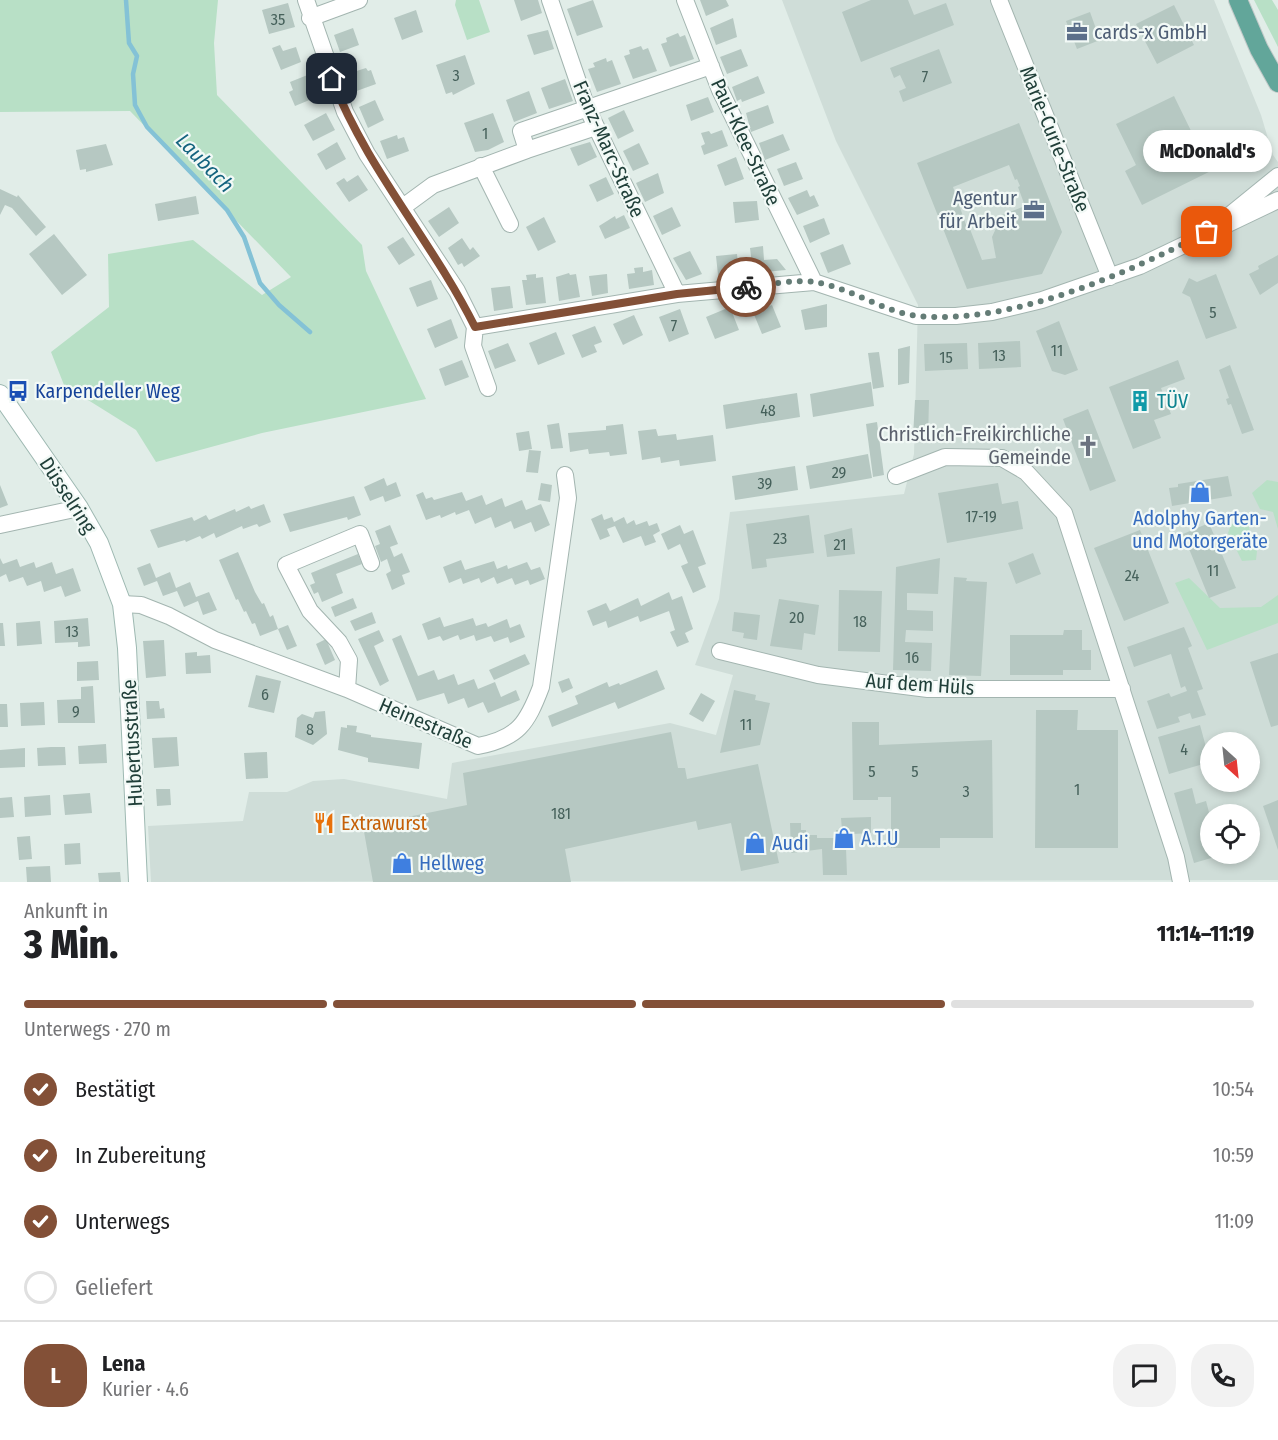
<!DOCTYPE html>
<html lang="de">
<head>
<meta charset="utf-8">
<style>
  :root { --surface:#fff; --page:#f2f2f2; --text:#202124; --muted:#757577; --line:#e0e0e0; --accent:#835037 }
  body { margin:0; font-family:"Fira Sans Condensed",sans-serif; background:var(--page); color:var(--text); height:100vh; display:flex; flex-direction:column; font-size:22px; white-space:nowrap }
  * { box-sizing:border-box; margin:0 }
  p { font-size:20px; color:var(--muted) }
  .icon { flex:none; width:33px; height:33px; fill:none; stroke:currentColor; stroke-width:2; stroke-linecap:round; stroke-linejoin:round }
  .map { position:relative; height:882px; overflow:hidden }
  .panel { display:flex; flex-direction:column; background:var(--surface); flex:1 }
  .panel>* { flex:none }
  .needle { width:39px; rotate:153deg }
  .fabs { position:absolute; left:1200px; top:732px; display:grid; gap:12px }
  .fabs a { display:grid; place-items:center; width:60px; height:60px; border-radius:50%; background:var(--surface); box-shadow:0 3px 9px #0003; font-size:30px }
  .pin { position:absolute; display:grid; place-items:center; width:51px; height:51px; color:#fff; margin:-26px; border-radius:12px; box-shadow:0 3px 9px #0006 }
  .courier { position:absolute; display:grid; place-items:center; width:60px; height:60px; margin:-30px; border:4px solid #835037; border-radius:50%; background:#fff; color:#222; box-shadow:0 2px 8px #0007 }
  .bubble { position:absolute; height:42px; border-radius:21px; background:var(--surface); box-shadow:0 3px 9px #0003; font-size:20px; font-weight:800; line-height:42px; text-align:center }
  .overview em { font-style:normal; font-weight:800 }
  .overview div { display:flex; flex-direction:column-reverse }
  .overview { display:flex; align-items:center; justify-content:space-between; height:102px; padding:0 24px }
  h1 { font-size:39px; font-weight:800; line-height:45px }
  .bar { display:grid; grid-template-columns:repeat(4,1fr); gap:9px 6px; align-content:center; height:72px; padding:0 24px }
  .bar i { height:8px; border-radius:4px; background:var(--line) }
  .bar .on { background:var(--accent) }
  .bar p { grid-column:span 4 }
  .line { display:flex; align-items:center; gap:15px; padding:0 24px; border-top:2px solid var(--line) }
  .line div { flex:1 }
  .round { display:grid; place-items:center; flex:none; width:63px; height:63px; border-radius:24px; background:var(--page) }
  ol { padding:0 24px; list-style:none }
  li { display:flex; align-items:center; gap:18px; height:66px }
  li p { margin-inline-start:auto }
  li .icon { padding:6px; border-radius:50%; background:var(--accent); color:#fff; stroke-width:4 }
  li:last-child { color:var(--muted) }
  li i { width:33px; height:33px; border:3px solid var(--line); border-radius:50% }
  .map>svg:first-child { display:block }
</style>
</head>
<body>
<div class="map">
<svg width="1278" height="882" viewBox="0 0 1278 882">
  <rect width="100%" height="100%" fill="#e1ede8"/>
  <path fill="#cfddd8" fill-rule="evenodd" d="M782,0H1214L1261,115L1273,155L1278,162V880L151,882L148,826L243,821L249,792H287L313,781L344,779L447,799L452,763L670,723L716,735L733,675L695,665L719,599L730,512L904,494L914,454L918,305L836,141ZM1210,742H1250V782H1210ZM1210,814H1250V854H1210Z"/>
  <path fill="#b8e0c6" d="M0,0H218L214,43L217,95L362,245L366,271L426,399L262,433L156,462L136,430L64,385L51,352L109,307L108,254L193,240L262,295L291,277L130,111L0,112Z
    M456,0H479L490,32L467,40L455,5Z
    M1254,0H1272L1278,10V47Z
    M1267,480L1278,482V529L1273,512L1260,509L1252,493Z
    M1241,522L1248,525L1257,551L1256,560L1242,561L1228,533L1231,524Z
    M1189,578L1220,608L1261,607L1278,595V623L1207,650L1175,583Z"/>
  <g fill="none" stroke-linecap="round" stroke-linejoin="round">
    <path stroke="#84c2d6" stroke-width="4.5" d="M126,0L129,43L137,56L133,74L135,105L147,127L227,210L244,237L260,283L279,305L310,332"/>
  </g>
  <path fill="#b6c8c2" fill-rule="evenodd" d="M514,0H538L542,13L521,21Z
    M593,0L603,27L577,36L567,9Z
    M700,0H726L729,6L706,16Z
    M871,0H908L914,15L946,3L954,25L861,62L842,12Z
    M288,3L295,27L269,34L262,10Z
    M1174,5L1194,45L1157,64L1136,24Z
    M416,10L423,32L402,40L394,18Z
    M1090,12L1100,40L1077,49L1066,21Z
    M733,18L737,37L716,45L710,28Z
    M353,28L359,45L340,52L334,35Z
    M548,30L554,49L534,55L527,35Z
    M678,33L680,37L685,35L694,59L670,67L661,44L667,42L666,38Z
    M280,45L283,51L296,47L301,62L281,70L272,48Z
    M641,46L643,50L648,48L657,71L633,79L624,56L630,54L629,50Z
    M741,49L748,66L727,74L720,57Z
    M939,49L952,83L903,102L899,91L906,88L900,75L894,78L890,68Z
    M465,55L475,84L453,95L452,92L446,94L436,65Z
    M606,58L607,62L612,60L621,84L597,92L588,69L595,67L593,63Z
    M366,68L368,71L371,70L376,84L351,93L344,75Z
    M310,74L319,96L295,106L289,92L293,90L290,82Z
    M758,76L765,93L742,102L741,99L737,101L732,87Z
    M565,79L573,101L549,109L541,88Z
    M529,91L537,113L514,122L506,100Z
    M1174,96L1194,137L1205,132L1221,166L1142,205L1125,171L1136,165L1116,124Z
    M708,97L714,112L691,121L686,105Z
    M375,100L384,120L368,128L359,107Z
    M768,105L774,123L751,132L746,113Z
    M624,110L634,131L618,139L608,118Z
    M326,113L335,130L313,141L304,125Z
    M493,113L504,142L488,150L475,152L464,123Z
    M1019,123L1062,232L1042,274L967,289L917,163ZM1009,165L1015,180L1017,179L1020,186L1018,187L1025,206L1002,215L992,237L996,258L982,260L968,224L966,225L953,187Z
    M722,130L728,146L704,155L701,146L705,144L701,133L709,131L711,134Z
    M783,134L790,150L765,160L759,143Z
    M397,135L398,139L404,137L409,151L387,159L380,141Z
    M337,142L346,159L326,170L317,154Z
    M590,142L597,157L578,166L570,148Z
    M639,143L649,164L633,171L623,151Z
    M106,144L113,165L86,172V169L80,170L76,150Z
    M736,157L744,179L725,186L717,165Z
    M796,162L803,179L784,186L777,169Z
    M658,173L664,193L645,202L636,183Z
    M358,175L368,190L349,202L336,183L344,178L347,182Z
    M606,177L614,194L597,202L589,185Z
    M0,189L17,197L18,195L46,227L36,236L12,208L5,205L0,215Z
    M807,190L810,197L814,195L819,206L797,215L788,198Z
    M196,196L199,214L158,221L155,204Z
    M757,201L759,220L735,223L733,202Z
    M449,207L459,223L439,237L428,221Z
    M672,207L681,226L662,235L653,216Z
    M624,215L630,228L605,239L599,226L615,216L616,219Z
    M544,217L556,242L538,251L526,227Z
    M824,218L830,234L810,243L803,226Z
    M54,234L87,275L62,295L29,254Z
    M403,237L415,255L399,265L387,247Z
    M462,238L470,250L473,247L480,256L464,267L462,263L458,265L448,248Z
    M843,244L851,264L828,273L820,253Z
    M763,246L764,260L777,259L786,270L753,273L750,248Z
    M690,251L702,274L686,280L673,258Z
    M737,254L739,273L718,275L716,256Z
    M1278,255V283L1260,295L1249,274L1259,269L1258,266Z
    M643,267V272L652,270L654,285L629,289L627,274L635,273L634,268Z
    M569,273L570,275L576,274L580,297L559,301L556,277Z
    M536,274V278L543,277L546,303L526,305L522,280H527L526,275Z
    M607,274L608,293L592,296L589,276Z
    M1216,274L1237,328L1206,339L1190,297L1182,293L1189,278L1197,282Z
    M431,280L438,299L417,307L409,288Z
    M510,286L513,308L494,311L491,288Z
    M827,304V327L805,330L801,310Z
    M772,305L781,327L762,334L753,312Z
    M730,307L739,330L715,339L706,317Z
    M680,309L689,334L669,342L659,317Z
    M634,315L643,335L623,345L613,324Z
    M451,319L458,338L435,348L427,329Z
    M1059,321L1078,370L1065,375L1052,371L1036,331Z
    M595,326L602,342L594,345L597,352L582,358L572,335Z
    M556,332L565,354L538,365L529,343Z
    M1020,341L1021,367L979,369L978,343Z
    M508,343L516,361L495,369L488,351Z
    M967,343L968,369L925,371L924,344Z
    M910,346L909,383L898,385V349Z
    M879,352L884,387L873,389L868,353Z
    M462,360L469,377L445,386L439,369Z
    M1178,360L1185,379L1161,388L1171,414L1154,420L1161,438L1133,449L1109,387Z
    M1230,365L1254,430L1242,434L1231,404L1228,405L1226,399L1229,398L1219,370Z
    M871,382L874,406L813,417L810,394Z
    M797,393L800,417L726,429L723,405Z
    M915,400H929L928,438L913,437Z
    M1088,409L1116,481L1090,491L1063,419Z
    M877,422L884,475L873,477L866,424Z
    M559,423L563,448L551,449L547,425Z
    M623,424L627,454L610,456L609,452L589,454L588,449L570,452L568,433L606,430V426Z
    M656,429L658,436L676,434L677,440L713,435L716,461L680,466L679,460L661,463L660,457L642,460L638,431Z
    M529,431L532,449L519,451L516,433Z
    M529,450L541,451L538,473L526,472Z
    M868,454L872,478L810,489L806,466Z
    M795,466L798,490L735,500L732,476Z
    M1228,476L1232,496L1172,506L1169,488L1178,487V484Z
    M384,478L387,486L396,482L401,496L385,502L383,496L370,501L364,487Z
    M541,483L552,485L550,502L538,500Z
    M998,483L1002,504L1018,501L1023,529L947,543L938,493Z
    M0,485L8,505L0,508Z
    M423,492L426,499L432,497L434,500L462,492L466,501L482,495L486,505L502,498L505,507L522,500L526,510L541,504L550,525L535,532L531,522L514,529L511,521L495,528L491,517L475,524L469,510L456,515L455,512L441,518L440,515L426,520L416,495Z
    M354,496L361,515L348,520L347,517L290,532L283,514Z
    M264,504L271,522L259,527L257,524L243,529L242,526L216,538L214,533L202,539L200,536L186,542L185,540L158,548L150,530L192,517L194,521L206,515L209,520L235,509L236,512L249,506L251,509Z
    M602,514L604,520L612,517L614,522L624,517L627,524L634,520L636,525L647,521L649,526L657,523L660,531L653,535L656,542L645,546L641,536L623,543L615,526L607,529L610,536L600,540L591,519Z
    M809,515L814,553L766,559L767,567L752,569L746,524Z
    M1209,523L1236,588L1209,598L1183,534Z
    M390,525L398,544L390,547L394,557L402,553L410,572L402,575L405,584L392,590L386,574L391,571L387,559L381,562L375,546L380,544L375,531Z
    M680,525L684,534L693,530L706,564L698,567L706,587L693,593L681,566L688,563L680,544L668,550L661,534Z
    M852,528L855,554L827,557L824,535Z
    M1140,530L1169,603L1124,621L1094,548Z
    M238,552L255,592L262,604L264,603L270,617L273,615L278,629L260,636L255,623L252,624L246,611L244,612L238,599L236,600L219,560Z
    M1033,553L1041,574L1016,584L1008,563Z
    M358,554L362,564L336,574L343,593L322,602L318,592L314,594L310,585L315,583L311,573Z
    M0,558L3,564L17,559L20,567L34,562L36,568L52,562L56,574L73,568L81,591L65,597L61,586L44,592L41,581L27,586L23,577L9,582L6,574L0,577Z
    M940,558L938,594L907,593V610L933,611V631L906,630L905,642L932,643L931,671L893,670L896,567Z
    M461,560L465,570L494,561L497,569L507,565L508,569L527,562L531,570L540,567L545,579L530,585L528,580L515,585L512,578L497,584L494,577L481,583L479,578L463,584L461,578L449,583L443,567Z
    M150,563L156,578L170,572L176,588L190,582L196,597L209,592L217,610L203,615L198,601L184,607L177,591L163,596L157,581L144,586L137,568Z
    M954,577L967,578L966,581L987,582L981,676L949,675Z
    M839,590L882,591L880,652L838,651Z
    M669,592L672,600L682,596L693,629L685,633L689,642L677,647L670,632L675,630L669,611L640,622L638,616L608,628L606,621L593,626L587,611L606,603L610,611L638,598L641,606Z
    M353,598L357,608L335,617L331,607Z
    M779,599L819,605L815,635L804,633L802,650L770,646Z
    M372,612L376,623L355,631L350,621Z
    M734,612L760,615L757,640L743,638L744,633L732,631Z
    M440,617L444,627L473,618L476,626L486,623L488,627L507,619L510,628L520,624L525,637L510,643L508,637L494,642L491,636L476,641L474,635L460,640L458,635L443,641L440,636L428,640L422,624Z
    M88,618L90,646L78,647V642L55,643L54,621Z
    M40,621L42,644L17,646L16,623Z
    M0,623H3L5,646H0Z
    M288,625L297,646L287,650L278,629Z
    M1184,627L1192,646L1188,648L1203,689L1197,691L1206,715L1192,719L1190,713L1178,717L1180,722L1157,729L1147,701L1169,693L1171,697L1187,691L1185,686L1181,688L1171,654L1134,667L1127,647Z
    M379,630L384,641L374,646L389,681L380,686L358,639Z
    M1064,630H1082V650H1091V670H1063V675H1010V635H1063Z
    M401,635L418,676L434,670L438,680L454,674L458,685L474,679L478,689L495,682L501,697L516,690L520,700L488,713L483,702L468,708L464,698L448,704L444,693L417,701L392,639Z
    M326,639L335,660L325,665L316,644Z
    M164,640L166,676L146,678L143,641Z
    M197,652V656L210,655L211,673L186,674L185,653Z
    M1278,653V725L1271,727L1250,662Z
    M525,654L530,664L494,680L489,670Z
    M98,661L99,680L77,681V662Z
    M657,670L665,689L618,709L615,702L552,727L548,716L578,704L575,696L607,682L609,687L619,683L620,685Z
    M256,675L281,681L274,713L248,707Z
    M569,678L573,688L562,693L558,682Z
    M93,686L95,723H58L57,700L81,699V687Z
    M734,690L756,695L755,700L770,703L760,745L720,753Z
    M701,693L715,701L703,722L689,714Z
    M146,701H159L160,709L164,708L165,718L147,719Z
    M44,702L45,725L21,726L20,703Z
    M0,704H7L8,727H0Z
    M1036,710H1078L1077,730H1118V848H1035Z
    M325,711L327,734L313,745L295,737L297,718L302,714L313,718L315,712Z
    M852,722H879V745L992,740L993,838H940V848H891V797H878V800H853Z
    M347,725L357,726L356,732L371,735V737L422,743L419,769L368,762V758L338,750L341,727L347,728Z
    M1200,725L1210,762L1169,774L1158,737Z
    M671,732L678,768H685L687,779L758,764L779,863L741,871L731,823L698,830L696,821L565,849L571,882H373L363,826L467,805L463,773Z
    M177,737L179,766L154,768L152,738Z
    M106,744L107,763L79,764L78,746Z
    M51,747H65L66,765L38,766L37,748Z
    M25,748V767L0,768V750Z
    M267,752L268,778L246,779L244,753Z
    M1192,788L1196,804L1206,801L1210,816V854H1225L1194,863L1174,793Z
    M156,789H170L171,805L157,806Z
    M90,793L92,813L65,815L63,795Z
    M50,795L51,815L25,817L24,797Z
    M12,797L14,817L0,818V798Z
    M1278,800V850L1263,806Z
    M871,817V833L853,834V848H846L847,875H823L822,849L791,853L790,823H801V830H806V835H817V838H837L836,830H842L841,818Z
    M30,836L32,859L19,860L17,837Z
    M80,843L81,864L65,865L64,844Z
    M50,866L51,882H27L26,867Z
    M120,872L121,882H99L98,873Z"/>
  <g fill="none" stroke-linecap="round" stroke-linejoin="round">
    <defs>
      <path id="street" d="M306,0L345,112L367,154L457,291L475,327L677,294L814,282L916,316H956L992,312L1042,300L1140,266L1278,200
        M550,0L587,108L677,294
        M685,0L720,90L814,282
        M999,0L1110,277
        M310,18L359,0
        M527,150L596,127
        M481,166L510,224
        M403,207L433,185L527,150L521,131L711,66
        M1230,215L1278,176
        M475,327L473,346L488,388
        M896,476L945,457L1002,458L1026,472L1064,513L1176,857L1181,882
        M0,525L79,508
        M122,604L141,605L169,616L215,640L347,689L478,746C518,738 527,724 541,687L568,498L565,475
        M720,651L818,675L928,689H1122
        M347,689L349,660L339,642L310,611L286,565L360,534L371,563"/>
      <path id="secondary" d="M0,394L79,508L99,543L122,604L127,648L138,882"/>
      <path id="primary" d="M1238,0L1259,49L1278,83"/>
    </defs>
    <use href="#street" stroke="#a3b5b0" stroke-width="18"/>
    <use href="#secondary" stroke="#9eb9b2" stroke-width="20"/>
    <use href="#primary" stroke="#c1c9c8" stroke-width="20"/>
    <use href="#street" stroke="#fff" stroke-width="16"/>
    <use href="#secondary" stroke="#fff" stroke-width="18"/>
    <use href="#primary" stroke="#62a69a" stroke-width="18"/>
  </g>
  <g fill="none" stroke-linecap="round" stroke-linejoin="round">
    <path stroke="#647c76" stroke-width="6" stroke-dasharray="0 10.8" d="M746,287C767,285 794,279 814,282C850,287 882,312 918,316C1011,325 1126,274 1207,232"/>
    <path stroke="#835037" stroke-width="8" d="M332,79C367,169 432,241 475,327L677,294L746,287"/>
  </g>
  <defs>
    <symbol id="office-bare" viewBox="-9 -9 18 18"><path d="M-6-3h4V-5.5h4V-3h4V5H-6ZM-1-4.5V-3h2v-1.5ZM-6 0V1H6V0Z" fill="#5c6f8a" stroke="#f2f9f6" stroke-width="2.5" paint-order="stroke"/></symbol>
    <symbol id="bus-bare" viewBox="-9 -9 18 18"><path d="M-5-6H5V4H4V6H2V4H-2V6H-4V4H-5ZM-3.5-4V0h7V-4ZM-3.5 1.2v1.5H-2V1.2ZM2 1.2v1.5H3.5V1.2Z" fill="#1a4fb4" stroke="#f2f9f6" stroke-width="2.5" paint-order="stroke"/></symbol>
    <symbol id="building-bare" viewBox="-9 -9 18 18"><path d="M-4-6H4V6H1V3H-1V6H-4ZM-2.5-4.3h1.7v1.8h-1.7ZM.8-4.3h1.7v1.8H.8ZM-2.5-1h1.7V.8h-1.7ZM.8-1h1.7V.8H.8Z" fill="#0f9aa8" stroke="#f2f9f6" stroke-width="2.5" paint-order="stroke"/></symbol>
    <symbol id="church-bare" viewBox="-9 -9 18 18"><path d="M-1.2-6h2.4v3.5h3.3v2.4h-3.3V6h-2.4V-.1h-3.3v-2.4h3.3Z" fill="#6b7280" stroke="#f2f9f6" stroke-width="2.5" paint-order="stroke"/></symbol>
    <symbol id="shop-bare" viewBox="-9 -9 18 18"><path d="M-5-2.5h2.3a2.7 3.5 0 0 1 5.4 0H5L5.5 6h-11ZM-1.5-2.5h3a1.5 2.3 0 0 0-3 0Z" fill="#3f7fe0" stroke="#f2f9f6" stroke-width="2.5" paint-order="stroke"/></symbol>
    <symbol id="restaurant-bare" viewBox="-9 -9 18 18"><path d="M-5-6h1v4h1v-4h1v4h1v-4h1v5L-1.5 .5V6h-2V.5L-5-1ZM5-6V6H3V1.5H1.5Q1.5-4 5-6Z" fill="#e8710a" stroke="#f2f9f6" stroke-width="2.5" paint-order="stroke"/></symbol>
  </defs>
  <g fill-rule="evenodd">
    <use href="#office-bare" x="1062" y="17" width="30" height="30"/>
    <use href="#office-bare" x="1019" y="195" width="30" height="30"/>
    <use href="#bus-bare" x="3" y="376" width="30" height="30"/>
    <use href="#building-bare" x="1125" y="386" width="30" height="30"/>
    <use href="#church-bare" x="1073" y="431" width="30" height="30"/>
    <use href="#shop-bare" x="1185" y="477" width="30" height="30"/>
    <use href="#restaurant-bare" x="309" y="808" width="30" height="30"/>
    <use href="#shop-bare" x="829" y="823" width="30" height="30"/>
    <use href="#shop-bare" x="740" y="828" width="30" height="30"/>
    <use href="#shop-bare" x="387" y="848" width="30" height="30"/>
  </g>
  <g text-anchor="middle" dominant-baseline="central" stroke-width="4.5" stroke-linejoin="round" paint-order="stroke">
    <g font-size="16" fill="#46615b">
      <text x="278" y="19">35</text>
      <text x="456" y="75">3</text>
      <text x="925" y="76">7</text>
      <text x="485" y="133">1</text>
      <text x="1213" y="312">5</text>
      <text x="674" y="325">7</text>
      <text x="1057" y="350">11</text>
      <text x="999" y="355">13</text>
      <text x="946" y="357">15</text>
      <text x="768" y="410">48</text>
      <text x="839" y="472">29</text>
      <text x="765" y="483">39</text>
      <text x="981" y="516">17-19</text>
      <text x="780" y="538">23</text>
      <text x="840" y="544">21</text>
      <text x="1213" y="570">11</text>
      <text x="1132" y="575">24</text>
      <text x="797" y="617">20</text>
      <text x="860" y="621">18</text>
      <text x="72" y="631">13</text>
      <text x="912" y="657">16</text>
      <text x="265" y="694">6</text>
      <text x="76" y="711">9</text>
      <text x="746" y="724">11</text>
      <text x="310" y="729">8</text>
      <text x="1184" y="749">4</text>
      <text x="872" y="771">5</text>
      <text x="915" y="771">5</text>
      <text x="1077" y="789">1</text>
      <text x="966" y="791">3</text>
      <text x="561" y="813">181</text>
    </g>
    <g font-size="20" fill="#4e5e75" stroke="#f2f9f6" text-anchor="start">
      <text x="1094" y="32">cards-x GmbH</text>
      <text x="1017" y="198" text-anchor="end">Agentur<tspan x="1017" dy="23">für Arbeit</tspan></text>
    </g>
    <g font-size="20" fill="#203f39" stroke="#f2f9f6">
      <text transform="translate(1055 139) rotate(68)">Marie-Curie-Straße</text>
      <text transform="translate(746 142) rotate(65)">Paul-Klee-Straße</text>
      <text transform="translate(609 149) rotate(66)">Franz-Marc-Straße</text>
      <text transform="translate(68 495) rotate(57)">Düsselring</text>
      <text transform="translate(920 684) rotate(4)">Auf dem Hüls</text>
      <text transform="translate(426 723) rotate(23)">Heinestraße</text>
      <text transform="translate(132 743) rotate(-93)">Hubertusstraße</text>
    </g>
    <g font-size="20" fill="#164399" stroke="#f2f9f6" text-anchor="start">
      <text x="35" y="391">Karpendeller Weg</text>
    </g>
    <g font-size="20" fill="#0d838f" stroke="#f2f9f6" text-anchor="start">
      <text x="1157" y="401">TÜV</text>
    </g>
    <g font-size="20" fill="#5b616d" stroke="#f2f9f6" text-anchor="end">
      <text x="1071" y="434">Christlich-Freikirchliche<tspan x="1071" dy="23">Gemeinde</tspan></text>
    </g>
    <g font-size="20" fill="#366cbe" stroke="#f2f9f6" text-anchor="start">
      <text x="1200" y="518" text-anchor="middle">Adolphy Garten-<tspan x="1200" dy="23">und Motorgeräte</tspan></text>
      <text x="861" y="838">A.T.U</text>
      <text x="772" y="843">Audi</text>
      <text x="419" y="863">Hellweg</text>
    </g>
    <g font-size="20" fill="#c56008" stroke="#f2f9f6" text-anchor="start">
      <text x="341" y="823">Extrawurst</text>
    </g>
    <g font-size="21" font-style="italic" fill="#15647f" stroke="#f2f9f6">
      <text transform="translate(205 163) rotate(46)">Laubach</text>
    </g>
  </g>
</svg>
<div class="fabs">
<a><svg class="needle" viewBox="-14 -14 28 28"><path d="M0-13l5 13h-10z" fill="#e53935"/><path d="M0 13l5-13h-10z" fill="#757577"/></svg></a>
<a><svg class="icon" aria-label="locate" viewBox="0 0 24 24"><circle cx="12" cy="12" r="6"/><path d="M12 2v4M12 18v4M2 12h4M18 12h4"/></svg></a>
</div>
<div class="pin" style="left:1207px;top:232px;background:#ea580c"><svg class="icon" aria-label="bag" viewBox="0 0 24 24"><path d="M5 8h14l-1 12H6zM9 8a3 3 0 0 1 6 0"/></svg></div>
<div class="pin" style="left:332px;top:79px;background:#1f2937"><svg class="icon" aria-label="home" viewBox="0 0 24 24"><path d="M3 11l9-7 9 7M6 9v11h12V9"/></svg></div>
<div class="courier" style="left:746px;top:287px"><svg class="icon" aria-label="bike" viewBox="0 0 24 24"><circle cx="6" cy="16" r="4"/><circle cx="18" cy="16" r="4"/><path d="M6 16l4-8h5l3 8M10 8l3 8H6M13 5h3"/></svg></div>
<div class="bubble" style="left:1143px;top:130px;width:129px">McDonald's</div>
</div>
<section class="panel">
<div class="overview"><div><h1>3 Min.</h1><p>Ankunft in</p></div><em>11:14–11:19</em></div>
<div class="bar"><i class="on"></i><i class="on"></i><i class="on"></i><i></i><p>Unterwegs · 270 m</p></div>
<ol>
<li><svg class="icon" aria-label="check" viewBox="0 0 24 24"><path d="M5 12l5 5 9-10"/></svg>Bestätigt<p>10:54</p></li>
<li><svg class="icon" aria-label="check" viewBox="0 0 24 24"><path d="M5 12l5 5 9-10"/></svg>In Zubereitung<p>10:59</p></li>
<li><svg class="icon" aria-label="check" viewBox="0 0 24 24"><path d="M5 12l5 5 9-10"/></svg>Unterwegs<p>11:09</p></li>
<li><i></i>Geliefert</li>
</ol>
<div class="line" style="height:108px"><b class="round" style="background:var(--accent);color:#fff">L</b><div><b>Lena</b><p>Kurier · 4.6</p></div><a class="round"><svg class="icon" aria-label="chat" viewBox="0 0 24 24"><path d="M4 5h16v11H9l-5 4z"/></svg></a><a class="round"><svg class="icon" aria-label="phone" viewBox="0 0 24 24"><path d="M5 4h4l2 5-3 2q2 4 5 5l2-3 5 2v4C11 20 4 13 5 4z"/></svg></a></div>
</section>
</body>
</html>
